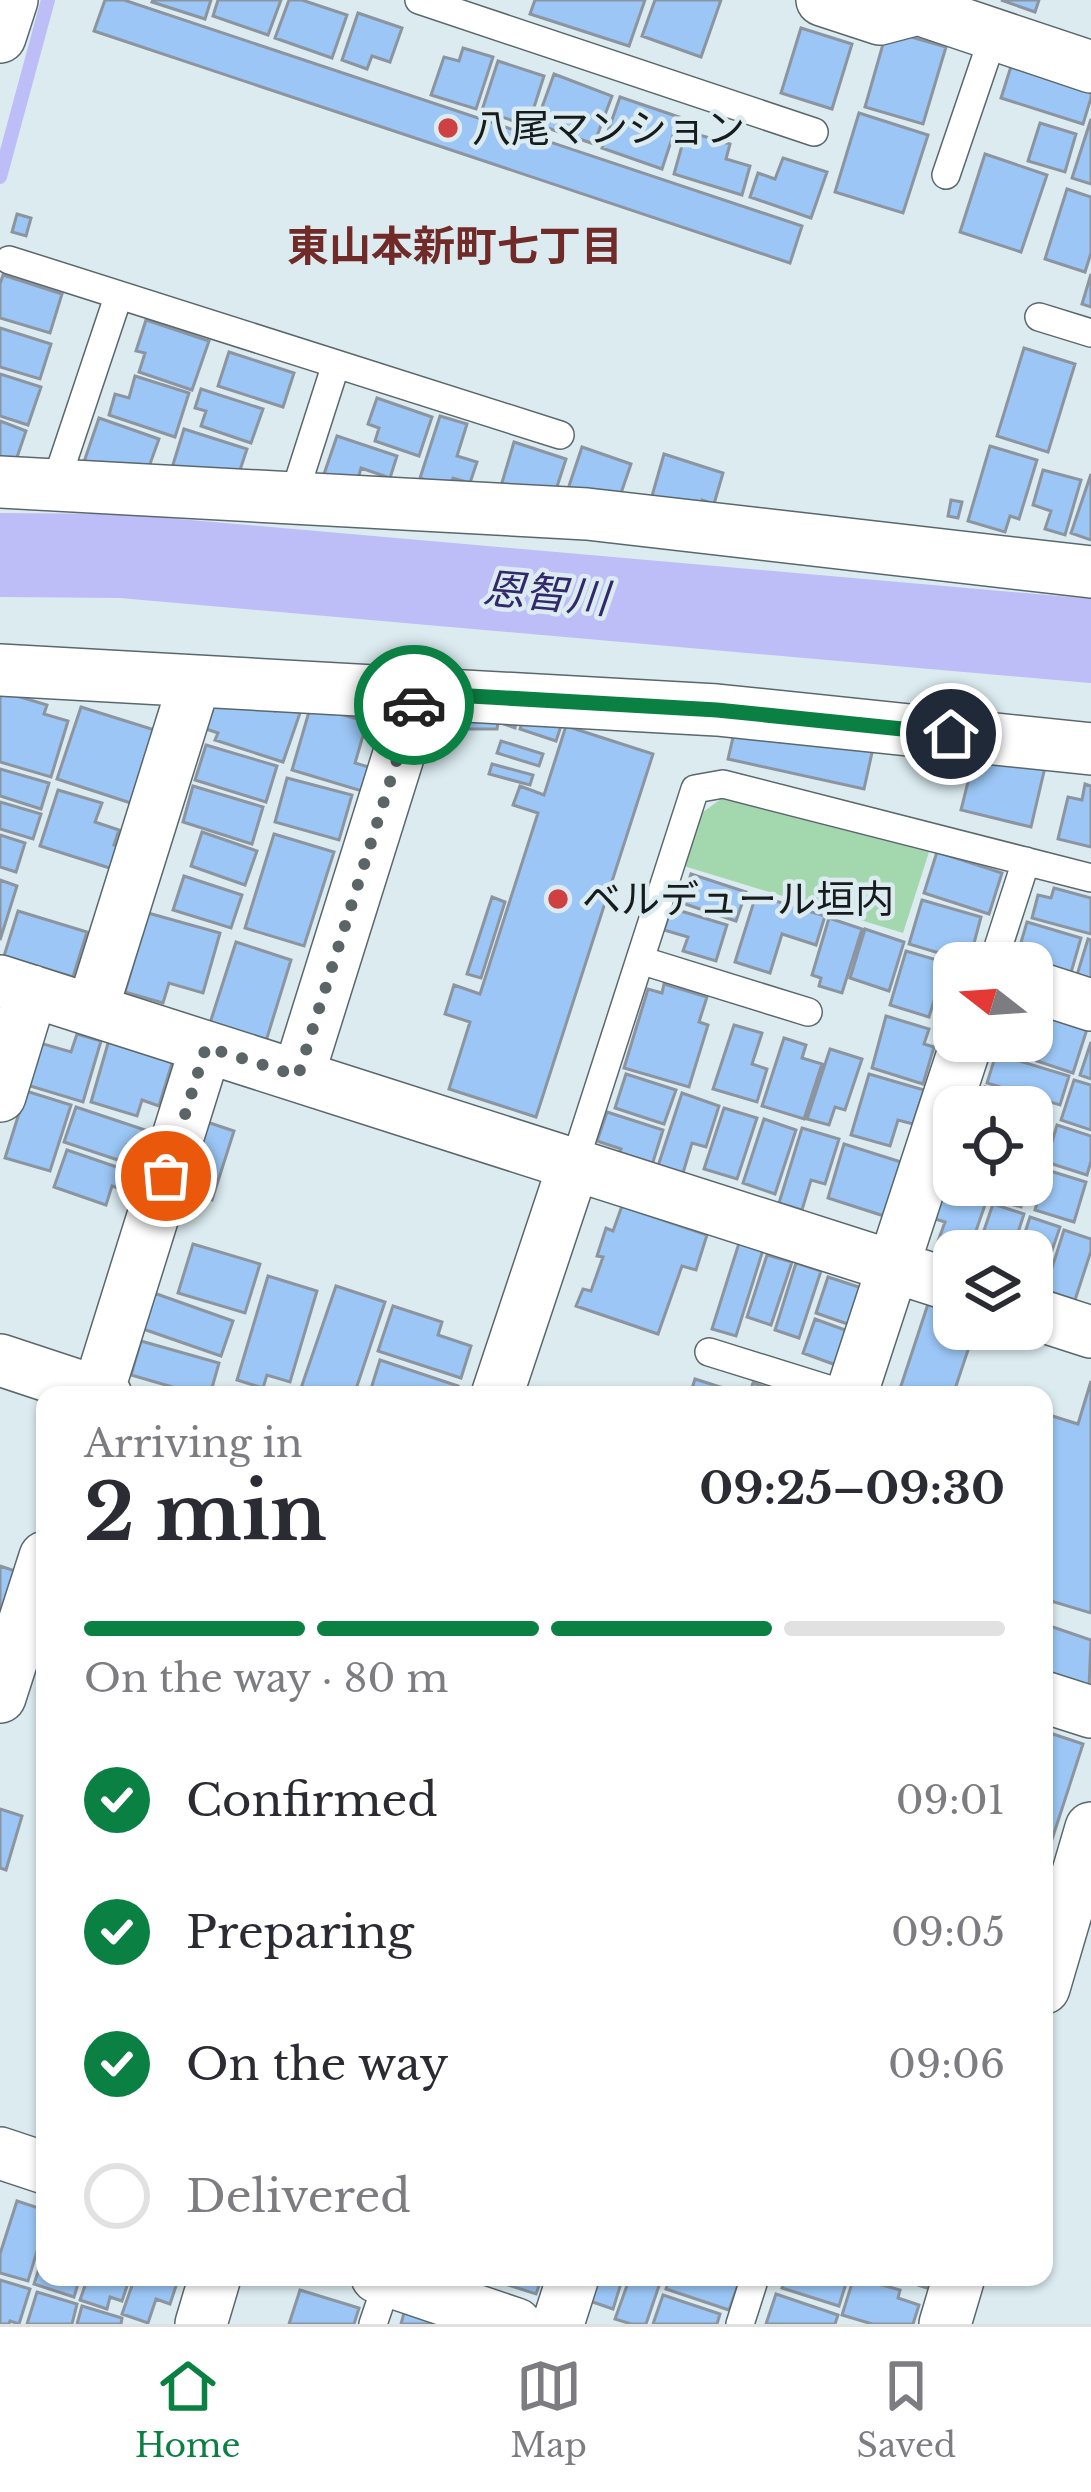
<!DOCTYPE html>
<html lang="en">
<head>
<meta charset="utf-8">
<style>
  :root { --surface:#fff; --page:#f7f7f7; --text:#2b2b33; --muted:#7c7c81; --line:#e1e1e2; --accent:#0b8043 }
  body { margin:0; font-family:"Libre Baskerville","Noto Sans JP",serif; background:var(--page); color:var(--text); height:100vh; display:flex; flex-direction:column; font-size:45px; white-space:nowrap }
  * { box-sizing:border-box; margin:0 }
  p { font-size:39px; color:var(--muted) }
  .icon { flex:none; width:66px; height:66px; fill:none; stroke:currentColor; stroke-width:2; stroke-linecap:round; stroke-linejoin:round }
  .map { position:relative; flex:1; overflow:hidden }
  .details { position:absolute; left:36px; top:1386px; width:1017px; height:900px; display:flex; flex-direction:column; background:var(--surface); border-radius:24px; box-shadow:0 3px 9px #0004 }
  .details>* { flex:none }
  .needle { width:78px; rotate:287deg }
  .fabs { position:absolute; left:933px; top:942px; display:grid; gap:24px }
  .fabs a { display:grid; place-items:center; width:120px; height:120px; border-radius:24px; background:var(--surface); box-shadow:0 3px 9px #0004; font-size:60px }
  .pin { position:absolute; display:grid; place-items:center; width:102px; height:102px; color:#fff; margin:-51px; border:6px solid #fff; border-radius:50%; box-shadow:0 3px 12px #0007 }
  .courier { position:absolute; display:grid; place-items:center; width:120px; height:120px; margin:-60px; border:9px solid #0b8043; border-radius:50%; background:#fff; color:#222; box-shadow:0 3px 15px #0007 }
  .summary em { font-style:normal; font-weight:800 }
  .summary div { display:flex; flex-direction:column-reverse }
  .summary { display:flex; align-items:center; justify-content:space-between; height:204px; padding:0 48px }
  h1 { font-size:78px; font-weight:800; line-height:90px }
  .bar { display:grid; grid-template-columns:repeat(4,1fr); gap:18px 12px; align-content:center; height:144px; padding:0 48px }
  .bar i { height:15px; border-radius:9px; background:var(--line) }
  .bar .current { background:var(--accent) }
  .bar p { grid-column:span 4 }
  ol { padding:0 48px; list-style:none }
  li { display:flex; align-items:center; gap:36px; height:132px }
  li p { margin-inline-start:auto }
  li .icon { padding:12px; border-radius:50%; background:var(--accent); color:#fff; stroke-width:4 }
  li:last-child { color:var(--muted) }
  li i { width:66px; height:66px; border:6px solid var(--line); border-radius:50% }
  .tabs { display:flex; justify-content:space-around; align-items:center; height:168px; border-top:3px solid var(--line); background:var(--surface); font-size:33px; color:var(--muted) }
  .tabs a { display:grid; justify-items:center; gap:6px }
  .tabs .current { color:var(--accent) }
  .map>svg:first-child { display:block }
</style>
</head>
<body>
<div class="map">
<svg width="1091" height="2324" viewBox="0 0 1091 2324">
  <rect width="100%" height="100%" fill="#dbebf0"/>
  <path fill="#a3d7ae" d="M721,799L929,852L903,933L684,866L703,812Z"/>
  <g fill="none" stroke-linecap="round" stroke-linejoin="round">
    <path stroke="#bdbef7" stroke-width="14" d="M0,177L48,0"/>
    <path stroke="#bdbef7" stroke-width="84" d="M0,555L121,556L1091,641"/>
  </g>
  <path fill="#9bc6f5" stroke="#8c959f" stroke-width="3" d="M105,0H124L802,226L790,263L94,31Z
    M153,0H211L205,19L152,2Z
    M218,0H281L268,35L213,16Z
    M289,0H302L347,15L332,58L275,38Z
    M535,0H645L629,46L530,14Z
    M655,0H721L701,57L642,36Z
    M1001,0H1039L1035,12Z
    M358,13L402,28L390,62L372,56L367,69L342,60Z
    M801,28L852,44L832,109L781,93Z
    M887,30L946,47L923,124L865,107Z
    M463,48L493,57L476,109L431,95L444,57L459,61Z
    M1013,60L1091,84V98L1083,124L1001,98Z
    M498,61L544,76L528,126L482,110Z
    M554,74L612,96L594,144L536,124Z
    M620,97L679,117L662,169L602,148Z
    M859,113L928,135L903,213L835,192Z
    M1091,119V184L1072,178Z
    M1040,123L1076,134L1065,172L1028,161Z
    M686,131L730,144L726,159L750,166L742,195L674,174Z
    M985,154L1047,175L1021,252L960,232Z
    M783,158L827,172L811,218L750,197L758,173L775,179Z
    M1067,189L1091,197V253L1085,272L1045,259Z
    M17,214L31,218L26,236L12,232Z
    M1091,274V307L1082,304Z
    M3,275L62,294L50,333L0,318V284Z
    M146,320L209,341L192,390L139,372L145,353L136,351Z
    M0,328L51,344L40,379L0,367Z
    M1024,348L1075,364L1048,452L997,436Z
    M229,352L294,373L283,407L218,386Z
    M0,374L41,387L28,425L0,416Z
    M135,376L189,393L175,437L109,415L115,394L129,398Z
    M201,389L263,409L251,443L201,426L206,411L195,408Z
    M377,398L432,417L419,456L375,441L379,428L368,424Z
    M440,416L467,424L457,456L477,462L470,483L453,478L450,488L420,478Z
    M99,418L159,439L146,475L84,462Z
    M0,421L26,431L14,466L0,461Z
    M184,429L247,449L237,479L171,471Z
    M337,436L397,456L390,478L361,468L355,490L322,480Z
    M514,442L566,459L552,502L501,486Z
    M990,446L1037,460L1019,519L1010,516L1005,532L968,521Z
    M582,447L631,464L620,496L568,489Z
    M664,454L723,473L714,504L702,500L700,508L650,503Z
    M1043,470L1081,480L1065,535L1045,529L1051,511L1033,505Z
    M1091,474V540L1071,533Z
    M951,500L962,502L958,518L948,516Z
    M0,691L47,705L44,714L68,721L51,777L0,762Z
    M216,698L237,699L275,711L277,706L300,713L283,762L215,740L218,733L206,729Z
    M311,705L367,722L355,763L372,768L365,792L292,770Z
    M81,707L161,732L137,805L57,779Z
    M448,708L518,714L515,728L498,722L497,729H449Z
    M525,713L561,726L556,741L520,729Z
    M566,726L653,754L536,1117L449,1089L470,1022L445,1014L454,985L480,994L538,813L513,805L520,786L544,795Z
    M735,729L873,748L864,789L728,759Z
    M501,741L543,754L539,766L497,753Z
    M206,745L277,766L266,802L195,780Z
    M976,750L1045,767L1031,827L961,810Z
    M492,764L533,775L530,785L489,774Z
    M0,769L49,783L41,809L0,796Z
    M287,778L352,795L339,840L275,822Z
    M1085,784L1091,786V847L1058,839L1068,797L1082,800Z
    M193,786L263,807L252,844L183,822Z
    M58,790L102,803L95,822L119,830L114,845L123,848L116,870L40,846Z
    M0,802L41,814L33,839L0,829Z
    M202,832L257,851L245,885L191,866Z
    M274,834L334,852L304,946L245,928Z
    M0,835L25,843L16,872L0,867Z
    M937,852L1002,873L989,914L924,893Z
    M691,874L746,892L736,921L682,903Z
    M184,876L242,895L231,928L173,910Z
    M0,880L17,886L0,940Z
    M1054,888L1091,898V934L1032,918L1038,895L1051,898Z
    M756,895L825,916L816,945L782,934L770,973L735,962Z
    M492,897L505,902L481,978L467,974Z
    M922,900L981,917L969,962L909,944Z
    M671,908L727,925L716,961L683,951L688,937L664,930Z
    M18,911L87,932L73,977L4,956Z
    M148,913L220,933L203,993L169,983L163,1003L125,992Z
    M829,918L862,929L842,993L819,986L821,978L812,975Z
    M1027,922L1081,938L1070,976L1034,965L1037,955L1019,949Z
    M865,929L904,942L889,991L850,978Z
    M1088,939L1091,940V980L1077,975Z
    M236,942L291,960L266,1041L210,1023Z
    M906,951L954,965L947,997L936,994L929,1017L890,1005Z
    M664,984L707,997L699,1022L708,1025L689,1087L624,1068L648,989L662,993Z
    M1032,1006L1047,1011L1031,1060L988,1045L989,1041H1032Z
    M1053,1015L1088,1026L1073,1073L1037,1061Z
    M886,1016L929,1029L924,1044L934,1047L923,1084L872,1068Z
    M734,1025L762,1033L752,1064L767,1069L757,1102L713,1089Z
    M77,1034L101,1041L83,1102L27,1085L40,1043L71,1052Z
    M784,1038L806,1045L802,1058L822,1064L804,1119L762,1106Z
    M109,1040L173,1060L159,1106L142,1100L137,1116L91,1102Z
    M1091,1042V1079L1080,1075Z
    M830,1049L862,1059L845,1110L835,1107L829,1125L807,1119Z
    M996,1054L1069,1076L1060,1105L987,1083Z
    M626,1074L676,1090L664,1124L615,1108Z
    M869,1074L924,1090L913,1124L898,1120L890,1146L851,1135Z
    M1074,1080L1091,1085V1130L1061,1120Z
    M985,1087L1047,1107L1036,1138L1032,1137V1107H979Z
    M26,1091L71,1105L50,1171L5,1158Z
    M682,1093L719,1106L706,1147L692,1143L683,1173L658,1166Z
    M76,1107L154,1133L148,1152L127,1145L121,1161L64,1142Z
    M724,1108L757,1118L737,1179L704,1169Z
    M607,1112L663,1130L652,1165L619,1154L621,1149L597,1141Z
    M764,1119L796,1130L775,1194L743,1183Z
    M204,1121L234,1131L212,1200L182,1191Z
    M1057,1125L1091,1136V1161L1087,1175L1046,1162Z
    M802,1128L839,1139L825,1184L811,1180L802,1210L779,1203Z
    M1032,1141L1045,1145L1037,1170L1032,1168Z
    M844,1144L901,1162L884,1216L828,1198Z
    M67,1150L146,1177L139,1195L112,1186L106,1205L54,1187Z
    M1047,1170L1086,1182L1074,1222L1035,1210Z
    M970,1185H1028L1021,1207L968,1191Z
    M942,1188L986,1202L969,1251H959L937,1244L945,1222L932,1218Z
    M993,1204L1024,1214L1012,1251H977Z
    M622,1206L707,1235L696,1270L682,1266L658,1334L576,1306L583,1289L591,1291L603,1257L597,1256L606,1228L613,1231Z
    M1030,1217L1060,1227L1041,1283L1032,1280V1251H1019Z
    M1064,1230L1091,1239V1251L1075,1300L1045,1290Z
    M739,1243L763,1250L736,1336L712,1329Z
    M193,1244L260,1264L245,1313L178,1293Z
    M767,1255L792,1262L771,1325L747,1317Z
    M796,1263L821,1271L799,1338L775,1330Z
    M268,1276L317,1291L290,1382L267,1375L263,1388L237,1380Z
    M828,1277L871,1291L859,1328L816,1313Z
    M336,1286L385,1302L354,1395H313L300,1391Z
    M154,1293L233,1321L221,1356L143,1329Z
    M929,1301L954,1309V1329H975L953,1395H898Z
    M393,1306L442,1322L438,1335L471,1346L461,1378L378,1351Z
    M815,1319L856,1334L844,1368L803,1353Z
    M141,1341L219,1363L210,1395H200L131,1375Z
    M380,1360L458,1386L455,1395H369Z
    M695,1379L736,1392L735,1395H690Z
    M1091,1381V1613L1044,1599V1519L1049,1503L1044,1502V1421L1046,1414L1078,1424Z
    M753,1383L790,1395H749Z
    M0,1566L18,1572L0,1625Z
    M1044,1624L1091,1640L1089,1688L1044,1673Z
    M1044,1731L1083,1744L1044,1864Z
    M0,1809L22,1816L6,1870L0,1868Z
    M17,2201L45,2210V2225L28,2281L0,2273V2254Z
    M45,2250V2277H80L74,2297L34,2284Z
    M88,2277H130L122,2301L110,2297L107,2309L80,2300Z
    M135,2277H179L170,2304L156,2299L148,2323L122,2314Z
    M483,2277H542L536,2294Z
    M591,2277H623L613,2309L584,2299Z
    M630,2277H662L646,2324H631L615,2319Z
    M670,2277H714L738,2285L729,2310L666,2289Z
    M786,2277H848L839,2306L782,2288Z
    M854,2277L900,2290L898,2298L919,2305L913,2324H872L842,2315Z
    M894,2277H930L927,2288Z
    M0,2280L30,2289L19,2324L10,2321L9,2324H0Z
    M300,2290L359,2308L354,2324H289Z
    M37,2292L77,2304L72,2324H27Z
    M776,2294L838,2315L835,2324H766Z
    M663,2295L720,2314L717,2324H653Z
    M82,2306L122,2318L121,2324H77Z
    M405,2309L462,2324H401Z"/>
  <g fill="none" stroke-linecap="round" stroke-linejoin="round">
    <defs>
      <path id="lane" d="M419,0L814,132
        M946,175L994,34
        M9,260L560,435
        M1039,317L1091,333
        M55,485L118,297
        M293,498L336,364
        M640,960L808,1012
        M993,963L1026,861
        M574,1164L695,789L723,784L1091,878
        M709,1352L847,1395
        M373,2324L389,2277
        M740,2324L755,2277"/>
      <path id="street" d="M822,0L880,19L918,9L1091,67
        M0,37L12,0
        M0,482L587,514L1091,572
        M0,670L717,710L1091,749
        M0,981L954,1286
        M1032,986L1091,1005
        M92,1010L195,681
        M298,1076L418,693
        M0,1096L32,991
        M1032,1313L1091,1332
        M0,1360L106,1395
        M97,1395L206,1047
        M497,1395L574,1164
        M851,1395L967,1041
        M0,1697L45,1557
        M1044,1697L1091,1712
        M1044,1988L1091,1828
        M0,2153L45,2168
        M377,2277L516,2324
        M201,2324L215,2277
        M558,2324L573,2277
        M945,2324L959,2277"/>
    </defs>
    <use href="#lane" stroke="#5a686c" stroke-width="30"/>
    <use href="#street" stroke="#5a686c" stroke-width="54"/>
    <use href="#lane" stroke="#fff" stroke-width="27"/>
    <use href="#street" stroke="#fff" stroke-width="51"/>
  </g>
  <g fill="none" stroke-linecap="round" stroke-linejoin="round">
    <path stroke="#5b6467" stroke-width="12" stroke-dasharray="0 21.6" d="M166,1176L206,1047L298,1076L414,705"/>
    <path stroke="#0b8043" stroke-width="15" d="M414,705L418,693L717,710L951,734"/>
  </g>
  <g fill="#cf4042" stroke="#dbebf0" stroke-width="4.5">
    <circle cx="448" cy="128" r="12"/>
    <circle cx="558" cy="899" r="12"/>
  </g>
  <g text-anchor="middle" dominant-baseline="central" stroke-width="9" stroke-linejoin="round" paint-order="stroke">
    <g font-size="39" fill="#161c1d" stroke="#dbebf0" text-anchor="start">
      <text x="472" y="128">八尾マンション</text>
      <text x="582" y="899">ベルデュール垣内</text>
    </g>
    <g font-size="42" font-weight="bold" fill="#702a28" stroke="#dbebf0">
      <text x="455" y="246">東山本新町七丁目</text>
    </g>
    <g font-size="42" font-style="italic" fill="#32296b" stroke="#dbebf0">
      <text transform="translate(546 593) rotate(5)">恩智川</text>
    </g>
  </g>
</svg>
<div class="fabs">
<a><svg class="needle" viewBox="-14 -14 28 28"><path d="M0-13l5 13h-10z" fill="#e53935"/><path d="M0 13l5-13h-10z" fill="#7c7c81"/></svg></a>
<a><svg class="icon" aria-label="locate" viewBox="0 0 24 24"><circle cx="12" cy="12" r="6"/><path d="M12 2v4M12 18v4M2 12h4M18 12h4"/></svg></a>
<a><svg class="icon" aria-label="layers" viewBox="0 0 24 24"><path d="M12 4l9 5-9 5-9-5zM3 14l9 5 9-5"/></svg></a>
</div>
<div class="pin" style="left:166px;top:1176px;background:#ea580c"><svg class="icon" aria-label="bag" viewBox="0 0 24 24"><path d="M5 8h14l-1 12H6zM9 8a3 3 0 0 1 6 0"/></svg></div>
<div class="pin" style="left:951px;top:734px;background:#1f2937"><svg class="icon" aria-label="home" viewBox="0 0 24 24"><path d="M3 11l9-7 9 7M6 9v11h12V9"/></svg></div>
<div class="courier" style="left:414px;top:705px"><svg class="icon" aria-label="car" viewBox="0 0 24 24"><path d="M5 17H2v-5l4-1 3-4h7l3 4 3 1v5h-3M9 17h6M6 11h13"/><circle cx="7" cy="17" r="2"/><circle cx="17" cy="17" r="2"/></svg></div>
<section class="details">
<div class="summary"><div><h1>2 min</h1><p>Arriving in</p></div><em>09:25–09:30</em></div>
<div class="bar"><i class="current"></i><i class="current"></i><i class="current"></i><i></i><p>On the way · 80 m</p></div>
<ol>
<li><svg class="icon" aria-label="check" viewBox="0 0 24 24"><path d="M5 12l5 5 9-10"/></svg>Confirmed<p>09:01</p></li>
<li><svg class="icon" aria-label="check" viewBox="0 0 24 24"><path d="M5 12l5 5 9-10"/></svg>Preparing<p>09:05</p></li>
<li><svg class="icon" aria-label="check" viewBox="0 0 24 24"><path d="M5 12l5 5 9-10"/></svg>On the way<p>09:06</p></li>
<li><i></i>Delivered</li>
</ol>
</section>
</div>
<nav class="tabs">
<a class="current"><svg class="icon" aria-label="home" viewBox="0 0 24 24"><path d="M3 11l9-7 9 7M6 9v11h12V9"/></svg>Home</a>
<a><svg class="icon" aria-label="map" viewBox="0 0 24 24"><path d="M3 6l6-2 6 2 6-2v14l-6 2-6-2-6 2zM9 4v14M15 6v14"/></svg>Map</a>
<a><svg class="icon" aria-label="saved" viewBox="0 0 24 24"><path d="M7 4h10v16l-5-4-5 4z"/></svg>Saved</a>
</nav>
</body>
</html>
